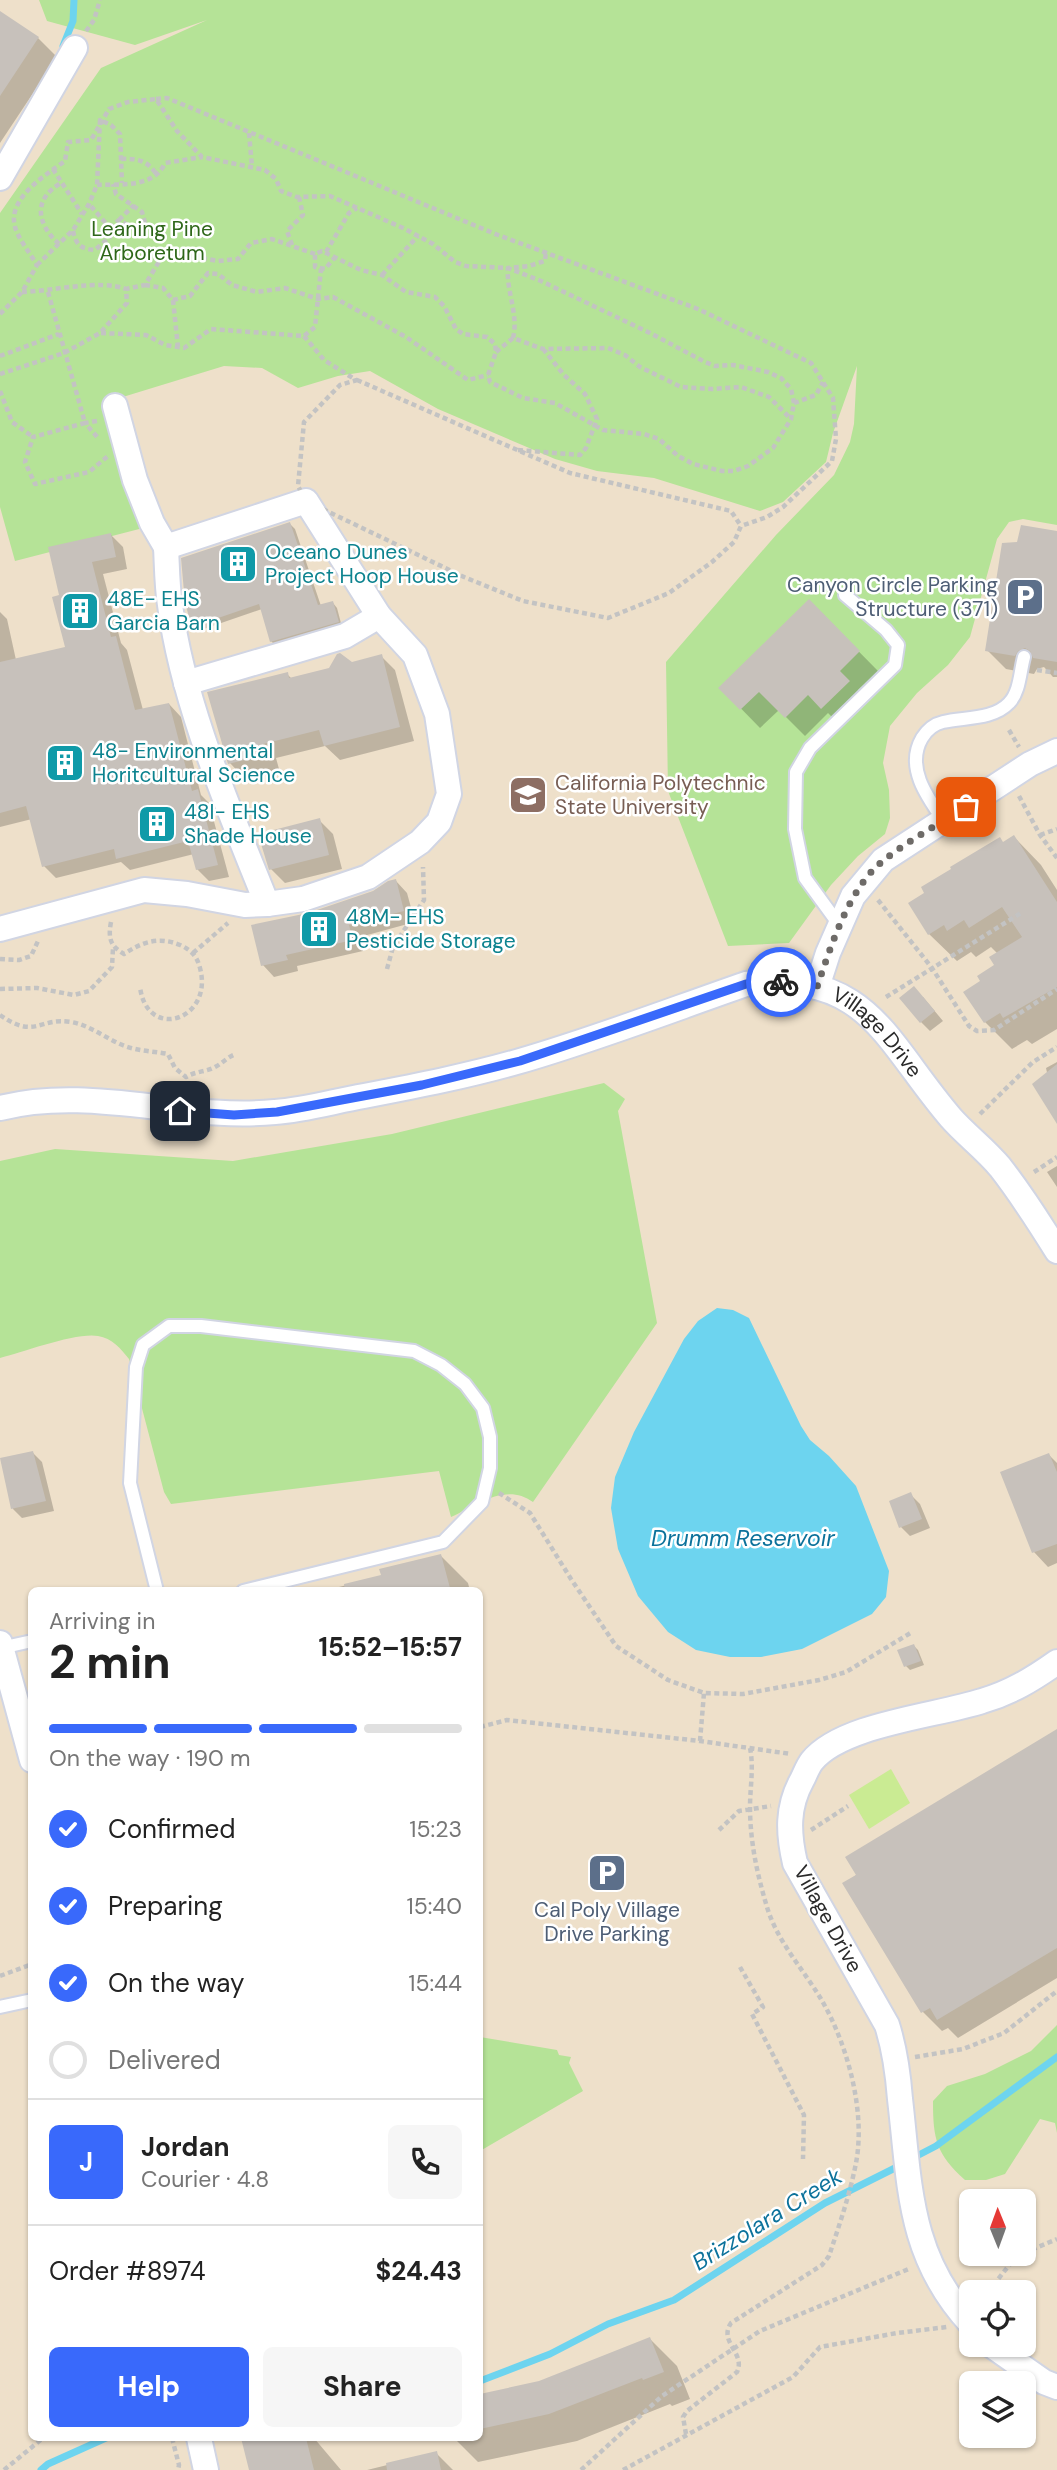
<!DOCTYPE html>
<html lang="en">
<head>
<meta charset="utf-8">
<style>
  :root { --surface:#fff; --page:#f6f6f6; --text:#222; --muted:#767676; --line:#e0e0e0; --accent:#3969fb }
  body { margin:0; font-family:"DM Sans",sans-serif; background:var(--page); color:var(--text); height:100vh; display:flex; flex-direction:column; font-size:26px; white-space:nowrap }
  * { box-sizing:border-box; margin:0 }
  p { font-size:23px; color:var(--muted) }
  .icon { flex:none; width:38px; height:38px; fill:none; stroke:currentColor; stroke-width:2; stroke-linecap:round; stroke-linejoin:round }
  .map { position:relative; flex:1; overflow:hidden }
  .sheet { position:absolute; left:28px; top:1587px; width:455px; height:854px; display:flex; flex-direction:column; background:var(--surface); border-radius:10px; box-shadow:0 2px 5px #0004 }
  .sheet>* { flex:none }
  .needle { width:46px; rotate:359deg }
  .controls { position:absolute; left:959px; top:2189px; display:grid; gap:14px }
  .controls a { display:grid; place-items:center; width:77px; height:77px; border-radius:10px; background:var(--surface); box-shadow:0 2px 5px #0004; font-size:35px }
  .pin { position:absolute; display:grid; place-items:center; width:60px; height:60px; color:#fff; margin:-30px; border-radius:14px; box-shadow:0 4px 10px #0006 }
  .courier { position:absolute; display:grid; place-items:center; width:70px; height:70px; margin:-35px; border:5px solid #3969fb; border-radius:50%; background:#fff; color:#222; box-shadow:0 2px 9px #0007 }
  .head em { font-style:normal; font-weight:700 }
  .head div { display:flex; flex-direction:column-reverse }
  .head { display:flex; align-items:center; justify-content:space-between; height:119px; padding:0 21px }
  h1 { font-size:46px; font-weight:700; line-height:52px }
  .bar { display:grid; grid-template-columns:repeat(4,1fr); gap:10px 7px; align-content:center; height:84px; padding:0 21px }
  .bar i { height:9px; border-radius:5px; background:var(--line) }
  .bar .current { background:var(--accent) }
  .bar p { grid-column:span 4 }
  .line { display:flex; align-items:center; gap:18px; padding:0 21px; border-top:2px solid var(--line) }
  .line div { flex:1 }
  .round { display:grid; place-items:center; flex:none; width:74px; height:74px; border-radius:10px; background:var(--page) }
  ol { padding:0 21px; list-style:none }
  li { display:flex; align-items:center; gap:21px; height:77px }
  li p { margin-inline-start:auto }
  li .icon { padding:7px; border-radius:50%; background:var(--accent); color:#fff; stroke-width:4 }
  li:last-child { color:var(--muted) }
  li i { width:38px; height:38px; border:4px solid var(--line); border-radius:50% }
  .primary-button { display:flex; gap:14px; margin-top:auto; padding:14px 21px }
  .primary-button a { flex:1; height:80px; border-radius:10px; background:var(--accent); color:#fff; font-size:28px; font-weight:700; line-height:80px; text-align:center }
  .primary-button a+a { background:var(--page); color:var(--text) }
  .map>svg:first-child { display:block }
</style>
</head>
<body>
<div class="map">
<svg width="1057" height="2470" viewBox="0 0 1057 2470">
  <rect width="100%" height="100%" fill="#ece4db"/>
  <path fill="#eee0ca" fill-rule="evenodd" d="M0,0H1057V2470H0ZM32,1591H480V2438H32ZM971,2202H1024V2254H971ZM971,2292H1024V2345H971ZM971,2384H1024V2436H971Z"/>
  <path fill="#b5e397" d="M39,0H1057V525L1023,519L1009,522L997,539L970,637L948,665L917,693L890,726L883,763L889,790L890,818L885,834L858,856L831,885L789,943L728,946L668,791L666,662L776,535L834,475L850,442L854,424L857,366L833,433L826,462L783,502L760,511L654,478L597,471L555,459L438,409L370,371L338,376L298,388L262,368L224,366L113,400L147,527L15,561L0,507V213L101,68L207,20L135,45L47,21Z
    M604,1083L625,1099L618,1111L657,1323L533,1502C506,1482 477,1505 451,1517L439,1471L171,1504L164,1492L129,1359C121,1349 112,1338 98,1336C77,1332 23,1352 0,1358V1161L55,1149L233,1161L392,1134Z
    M1057,2025V2133L1055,2123L1040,2119L1005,2174L986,2180H965C936,2154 933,2139 933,2101L947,2086L985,2074L1031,2051Z
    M480,2037L557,2050L559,2055L571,2057L569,2063L583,2091L480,2151Z"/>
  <path fill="#caeb93" d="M891,1769L910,1803L869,1829L849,1795Z"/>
  <path fill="#6dd4ef" d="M717,1308L733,1310L749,1318L801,1426L810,1440L829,1456L856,1486L889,1571L886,1597L872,1614L802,1649L761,1657H730L696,1650L668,1632L638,1596L618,1549L611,1508L615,1477L634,1432L684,1339L698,1321Z"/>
  <path fill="#0003" d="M0,13L38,38L57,57L0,143Z
    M290,524L295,529L321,606L333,603L337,608L342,627L276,646L271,641L262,609L198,631L193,626Z
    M1057,533V677H1053L1044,667L1037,669L1034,674L1006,669L987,650L1018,544Z
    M111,535L123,547L127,569L103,574L121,643L127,650L143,710L169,704L181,717L201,795L209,803L229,877L209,881L197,869L194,854L130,870L121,862L56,878L44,866L32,819L0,827V612L7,619L16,660L67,648L61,596Z
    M809,601L878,671L858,690L868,701L841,726L828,713L805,736L779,710L760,728L721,688Z
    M381,656L395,670L414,741L340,760L325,746L276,758L279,769L244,778L230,763L287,674L292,679Z
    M319,820L333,834L342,869L285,883L271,869Z
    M1014,837L1041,865L1057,890V1029L1032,1044L1027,1040L1012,1049L985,1022L998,954L991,947L976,957L971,952L957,961L929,934L1004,844Z
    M396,881L407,893L415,922L360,937L363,951L297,966L298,971L274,977L263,965L308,915L374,893Z
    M923,997L943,1021L930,1031L921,1022Z
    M1057,1062V1118L1046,1068Z
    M1057,1166V1187L1047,1172Z
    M33,1453L42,1462L54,1511L22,1518L13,1509L1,1460Z
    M1049,1455L1057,1463V1563L1048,1567L1034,1552L1002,1473Z
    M910,1494L920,1504L930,1528L910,1536L901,1527Z
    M441,1556L468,1583L470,1591H323L383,1576Z
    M914,1646L918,1650L924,1665L910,1670L906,1666Z
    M1057,1732V1978L958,2038L948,2028L942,2031L923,2012L845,1883Z
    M650,2339L677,2366L690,2399L672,2406L670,2404L577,2441L478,2462L454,2438H480V2396L539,2383Z
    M250,2438H314L341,2470H251L243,2439Z
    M436,2453L453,2470H367Z"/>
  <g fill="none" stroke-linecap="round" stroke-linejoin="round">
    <path stroke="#6dd4ef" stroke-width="7" d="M63,46L73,21L74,0
      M911,2159L936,2146L1057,2057
      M480,2381L550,2354L608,2324L674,2300L825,2203L901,2165
      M41,2470L48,2464L106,2438"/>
  </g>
  <path fill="#c7c1bb" d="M0,11L39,37L0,96Z
    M290,522L318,605L333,601L339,622L270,642L259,604L192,627L185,603L181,558Z
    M1021,525L1057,531V662L1033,658L1030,651L1025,648L1018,651L1015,656L985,651L1002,543L1017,542Z
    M111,533L116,557L92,562L111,637L116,636L135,710L169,703L192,791L198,789L218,865L196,870L188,841L116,859L114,849L42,867L26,806L0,813V662L65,647L52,597L59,595L48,547Z
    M809,599L860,651L840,671L850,681L821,709L808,695L785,718L759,692L740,710L718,688Z
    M340,653L352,662L382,654L400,727L324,746L319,730L263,744L266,755L228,764L207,692L288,672L289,678L329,668L337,654Z
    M320,818L329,855L269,870L258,834Z
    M1014,835L1057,902V987L1003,1018L1000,1013L984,1023L963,992L980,981L977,976L994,965L989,957L1022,937L1002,907L969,928L964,920L947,931L944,925L928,935L908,903L924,893L921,887L951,869L950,867L1000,837L1003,842Z
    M396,879L404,911L349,925L353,940L286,955L288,960L261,966L251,925L308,913L373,891L388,881Z
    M914,986L935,1011L920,1023L899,998Z
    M1057,1064V1124L1032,1084Z
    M33,1451L46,1501L11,1509L0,1458Z
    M1049,1453L1057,1472V1544L1032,1553L1000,1472Z
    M911,1492L922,1519L899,1528L889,1501Z
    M441,1554L450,1588L440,1591H345L344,1584L381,1575L379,1569Z
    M914,1644L921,1661L904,1667L897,1650Z
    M1057,1729V1948L937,2020L930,2008L921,2013L842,1883L856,1875L845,1857Z
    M650,2337L664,2372L643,2380L642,2378L549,2414L480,2429V2394L539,2381Z
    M241,2438H306L314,2470H249Z
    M437,2451L441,2470H387L386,2463Z"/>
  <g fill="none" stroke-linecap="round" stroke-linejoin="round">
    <defs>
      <path id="service" d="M944,821C927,797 905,767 922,738C927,730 934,724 943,722C964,717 993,720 1009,703C1020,692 1020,671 1024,657
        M840,926L805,878L795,829L796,772L810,748L895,665L898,645L886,630L845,595
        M157,1591L130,1483L136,1367L143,1345L169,1326H201L414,1351L441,1365L465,1384L483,1408L490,1437V1468L482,1502L443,1542L243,1591
        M1,1648L32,1641
        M0,2007L32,2000"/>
      <g id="minor">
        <path d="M0,178L75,48"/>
        <path d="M166,547C167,566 167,586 170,605C183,705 230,811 267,904"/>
        <path d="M186,683L345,636L379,616"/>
        <path d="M0,929L144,890L187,894L245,905L267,904L303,899L368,877L420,842L439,822L449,794L437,714L415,655L379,616L306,501L166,547L152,523L135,480L115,406"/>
        <path d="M817,987L828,953L853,896L883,860L1030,764L1057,751"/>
        <path id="s1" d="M0,1108C91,1085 183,1121 275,1112C305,1110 335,1101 364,1096C416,1086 468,1076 520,1061C596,1039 671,1010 746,984C869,970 884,1040 951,1118C966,1135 985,1149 1000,1167C1021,1194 1039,1222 1057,1251"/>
        <path d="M0,1643L32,1760"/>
        <path d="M971,2324C908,2256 910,2185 900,2099C898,2073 895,2050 887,2025L795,1863C788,1833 787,1807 802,1780C805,1774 808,1766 812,1761C842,1724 936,1716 982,1701C1010,1693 1033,1679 1057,1662"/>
        <path d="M991,2345L1044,2382L1057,2387"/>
        <path d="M199,2438L206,2470"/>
      </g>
    </defs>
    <use href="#service" stroke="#d1d5e3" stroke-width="16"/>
    <use href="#minor" stroke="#d1d5e3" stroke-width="28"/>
    <path stroke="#c3c3c3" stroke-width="4.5" stroke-dasharray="5 3.5" stroke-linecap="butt" d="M86,31L94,20L100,0
      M156,99L167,98L498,235L698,309L811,363L833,398L836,439L832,461L783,507L767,517L741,526
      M249,133L252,167
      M121,159C138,158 148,161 157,175
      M53,169L82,214
      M97,185C121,184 154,188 165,163L202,157
      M119,220L134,205
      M110,228L119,220L134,229L141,227L145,223L142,212L116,194L113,184
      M73,231C76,245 81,249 95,250L110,237V228L89,204
      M59,244C36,223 33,199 61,183
      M292,245L287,231L303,215L299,197
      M326,252L349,213L357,208
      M37,265L73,230L89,204L97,185L100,120L111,125L120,134L122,183
      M382,275L418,236
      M145,285L163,288L173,300L178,347
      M22,292C53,291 99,279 126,289
      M48,292L85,423L33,437L25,462L35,484L89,472L108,456
      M173,300L190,296L208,273L218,274L232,285L257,292L285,288L318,299L333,297L406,337L468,380L488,375
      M0,314L22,292L37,265C30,253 19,240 15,227C7,198 46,175 65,161L68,142L91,140L109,109L128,102L156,99L177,131L202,157L265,170L276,179L281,191L297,197L330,196L403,228L433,244L455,262L466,266L508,268L541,281L650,333L705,362L715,366L733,365L768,372L781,378L791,389L794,403L791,419L773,448L748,466L734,471H722L693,464L678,456L659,439L644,434L603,430L555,403L523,398L490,382L488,375L496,352L495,344L487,337L463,334L456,329L444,306L435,297L406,292L382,275L361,270L322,251L315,254V267L325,269L336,256
      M101,333L146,335L165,345L184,348L211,329L304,336L315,327L321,269
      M304,336L324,360L356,380
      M513,338C519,315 506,291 508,268L529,266L545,261L546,251
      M496,352L513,338L543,349L608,348L625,355L640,367L681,387L712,389L741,387L769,397L790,418
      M0,356L59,334
      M0,374L64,353L100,333L127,303L126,289L145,285L160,260L169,255H186L218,261L238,259L251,243L272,239L315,254
      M357,380L570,473L731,511L741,526L734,542L712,562L669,593L608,618L523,601L464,577L306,501L298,486L304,422L340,385Z
      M0,391L12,422L33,437
      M794,403L816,395L823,382
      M97,421L85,423L99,439
      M518,450L580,455L586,448L597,419L585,394L564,375L544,350
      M1037,670L1057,673
      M1009,730L1019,747
      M1019,796L1040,835L1057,858
      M1040,835L1057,829
      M878,900L932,968L969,1026L977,1031L994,1030L1057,989
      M111,922C108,938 110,946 124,954C142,942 159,936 180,945C191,950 197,956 200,968C214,1020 147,1042 140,987
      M193,953L228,923
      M0,959L19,960L31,956L38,941
      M387,969L393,947L424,900L423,867
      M0,989L37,988L74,995L89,991L112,967L113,948
      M886,997L1021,913
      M0,1015C36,1040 38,1017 71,1022C89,1025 104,1037 120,1044C135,1051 152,1051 168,1054L175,1068L186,1077C196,1071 206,1072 215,1067C223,1063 227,1057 236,1054
      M980,1114L1033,1062L1057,1047
      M1034,1172L1057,1157
      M499,1493L530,1513L571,1579L616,1646L668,1680L704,1693L743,1694L819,1680L846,1672L912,1632
      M480,1727L507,1720L700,1741L791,1754
      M700,1741L704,1693
      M719,1830L739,1811L771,1806
      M811,1830L848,1806
      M740,1967L763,2007L752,2014L804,2115L803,2159
      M0,1976L32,1964
      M915,2057L963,2049L1004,2033L1057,1991
      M1024,2253L1057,2239
      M988,2292L1014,2259L1023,2254
      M686,2434L683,2417L687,2411L737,2372C746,2353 718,2342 731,2323L822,2265L829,2256C839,2226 850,2194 856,2163C866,2111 847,2043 821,1999C803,1969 777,1941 767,1907C757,1874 750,1841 750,1807C750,1787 754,1768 750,1748
      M172,2438L179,2465L178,2470
      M4,2470L43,2438
      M581,2470L662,2396L760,2331L911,2268
      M623,2470L793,2377L820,2347L897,2333L947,2327"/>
    <use href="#service" stroke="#fff" stroke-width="12"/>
    <use href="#minor" stroke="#fff" stroke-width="24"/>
  </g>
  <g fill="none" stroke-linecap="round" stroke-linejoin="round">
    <path stroke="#6e6b68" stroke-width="7" stroke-dasharray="0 12.6" d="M781,982L817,987C831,946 849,887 884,860C909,840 939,824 966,807"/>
    <path stroke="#3969fb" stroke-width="9" d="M180,1111L234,1115L277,1112L422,1085L520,1061L746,984L781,982"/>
  </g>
  <defs>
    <symbol id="building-square" viewBox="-11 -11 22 22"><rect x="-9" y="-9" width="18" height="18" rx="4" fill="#0f9aa8" stroke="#fff"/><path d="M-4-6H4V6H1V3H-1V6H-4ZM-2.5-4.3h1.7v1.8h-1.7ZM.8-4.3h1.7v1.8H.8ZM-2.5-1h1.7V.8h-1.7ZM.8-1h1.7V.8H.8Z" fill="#fff"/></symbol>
    <symbol id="parking-square" viewBox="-11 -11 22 22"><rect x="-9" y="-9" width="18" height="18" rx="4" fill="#5c6f8a" stroke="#fff"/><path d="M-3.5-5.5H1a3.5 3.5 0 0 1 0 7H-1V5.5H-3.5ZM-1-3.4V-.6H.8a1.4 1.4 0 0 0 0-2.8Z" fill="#fff"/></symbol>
    <symbol id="university-square" viewBox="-11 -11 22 22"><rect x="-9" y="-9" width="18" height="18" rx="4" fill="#8d6e63" stroke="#fff"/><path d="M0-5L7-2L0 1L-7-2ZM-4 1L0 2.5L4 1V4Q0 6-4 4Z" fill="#fff"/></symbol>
  </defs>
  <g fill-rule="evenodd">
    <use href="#building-square" x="216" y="542" width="44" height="44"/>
    <use href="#parking-square" x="1003" y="575" width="44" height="44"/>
    <use href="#building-square" x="58" y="589" width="44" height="44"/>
    <use href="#building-square" x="43" y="741" width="44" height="44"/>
    <use href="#university-square" x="506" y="773" width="44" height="44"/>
    <use href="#building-square" x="135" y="802" width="44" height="44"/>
    <use href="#building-square" x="297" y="907" width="44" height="44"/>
    <use href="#parking-square" x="585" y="1851" width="44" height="44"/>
  </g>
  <g text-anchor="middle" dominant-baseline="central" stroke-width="5" stroke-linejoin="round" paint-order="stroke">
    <g font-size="21" fill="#2e6719" stroke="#fff">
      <text x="152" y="229">Leaning Pine<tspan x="152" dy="24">Arboretum</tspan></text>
    </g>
    <g font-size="21" fill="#0d838f" stroke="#fff" text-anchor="start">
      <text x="265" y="552">Oceano Dunes<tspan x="265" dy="24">Project Hoop House</tspan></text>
      <text x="107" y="599">48E- EHS<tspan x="107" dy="24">Garcia Barn</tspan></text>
      <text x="92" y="751">48- Environmental<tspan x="92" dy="24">Horitcultural Science</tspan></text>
      <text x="184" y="812">48I- EHS<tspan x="184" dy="24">Shade House</tspan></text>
      <text x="346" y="917">48M- EHS<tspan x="346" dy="24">Pesticide Storage</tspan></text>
    </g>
    <g font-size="21" fill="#4e5e75" stroke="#fff" text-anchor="end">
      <text x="998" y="585">Canyon Circle Parking<tspan x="998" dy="24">Structure (371)</tspan></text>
      <text x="607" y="1910" text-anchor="middle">Cal Poly Village<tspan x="607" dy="24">Drive Parking</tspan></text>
    </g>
    <g font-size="21" fill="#785e54" stroke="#fff" text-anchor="start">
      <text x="555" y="783">California Polytechnic<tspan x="555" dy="24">State University</tspan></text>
    </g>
    <g font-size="21" fill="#2a2a2a" stroke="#fff">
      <text stroke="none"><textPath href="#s1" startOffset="914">Village Drive</textPath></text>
      <text transform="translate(828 1919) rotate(61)">Village Drive</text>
    </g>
    <g font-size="23" font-style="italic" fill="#0c729b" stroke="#fff">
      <text x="743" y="1538">Drumm Reservoir</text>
      <text transform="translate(767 2219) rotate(-32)">Brizzolara Creek</text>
    </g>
  </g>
</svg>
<div class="controls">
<a><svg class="needle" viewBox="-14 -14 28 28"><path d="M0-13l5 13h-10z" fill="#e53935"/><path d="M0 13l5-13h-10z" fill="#767676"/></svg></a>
<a><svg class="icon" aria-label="locate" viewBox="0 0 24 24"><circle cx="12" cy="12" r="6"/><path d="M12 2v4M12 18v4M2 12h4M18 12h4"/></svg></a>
<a><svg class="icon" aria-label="layers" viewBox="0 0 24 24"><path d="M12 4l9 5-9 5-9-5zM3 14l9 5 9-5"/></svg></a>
</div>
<div class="pin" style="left:966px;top:807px;background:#ea580c"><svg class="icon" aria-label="bag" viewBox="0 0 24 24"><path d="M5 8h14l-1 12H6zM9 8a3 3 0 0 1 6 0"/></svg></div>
<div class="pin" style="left:180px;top:1111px;background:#1f2937"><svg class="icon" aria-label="home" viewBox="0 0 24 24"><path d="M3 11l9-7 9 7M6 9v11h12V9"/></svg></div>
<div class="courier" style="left:781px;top:982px"><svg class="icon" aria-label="bike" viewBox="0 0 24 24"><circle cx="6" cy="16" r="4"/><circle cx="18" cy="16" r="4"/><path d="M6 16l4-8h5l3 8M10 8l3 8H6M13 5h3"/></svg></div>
<section class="sheet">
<div class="head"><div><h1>2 min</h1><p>Arriving in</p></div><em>15:52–15:57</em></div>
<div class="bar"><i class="current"></i><i class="current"></i><i class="current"></i><i></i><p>On the way · 190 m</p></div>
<ol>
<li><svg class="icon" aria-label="check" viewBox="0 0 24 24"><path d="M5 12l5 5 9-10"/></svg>Confirmed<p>15:23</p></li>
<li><svg class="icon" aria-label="check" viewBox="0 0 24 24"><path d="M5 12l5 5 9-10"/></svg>Preparing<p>15:40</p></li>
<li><svg class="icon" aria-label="check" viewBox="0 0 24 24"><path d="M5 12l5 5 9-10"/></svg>On the way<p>15:44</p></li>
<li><i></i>Delivered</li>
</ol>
<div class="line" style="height:126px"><b class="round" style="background:var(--accent);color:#fff">J</b><div><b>Jordan</b><p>Courier · 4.8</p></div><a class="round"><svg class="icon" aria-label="phone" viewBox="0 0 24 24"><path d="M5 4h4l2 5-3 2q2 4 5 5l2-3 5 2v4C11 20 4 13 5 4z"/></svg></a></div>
<div class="line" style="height:91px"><div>Order #8974</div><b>$24.43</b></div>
<div class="primary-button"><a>Help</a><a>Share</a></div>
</section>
</div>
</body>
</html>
